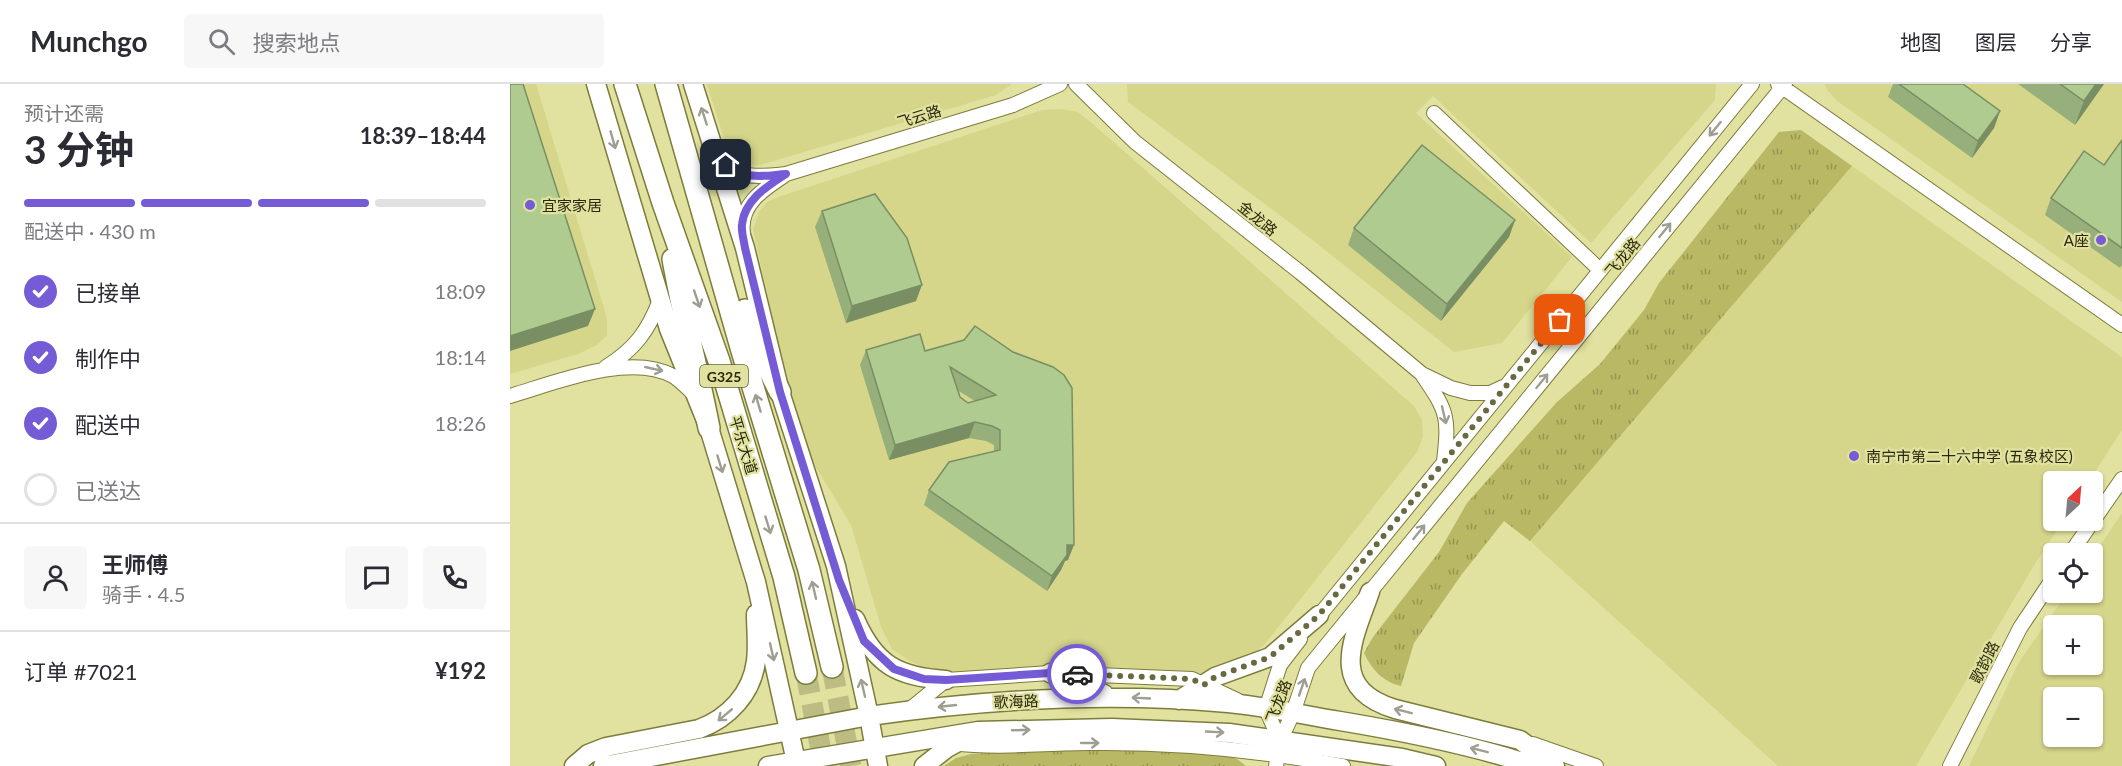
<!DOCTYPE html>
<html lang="zh">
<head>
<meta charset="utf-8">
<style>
  :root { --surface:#fff; --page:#f7f7f7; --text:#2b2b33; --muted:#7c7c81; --line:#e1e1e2; --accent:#755bd6 }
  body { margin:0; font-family:Lato,"Noto Sans SC",sans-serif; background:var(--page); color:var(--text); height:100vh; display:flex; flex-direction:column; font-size:22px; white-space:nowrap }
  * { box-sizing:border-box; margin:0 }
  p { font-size:20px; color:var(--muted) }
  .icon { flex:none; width:33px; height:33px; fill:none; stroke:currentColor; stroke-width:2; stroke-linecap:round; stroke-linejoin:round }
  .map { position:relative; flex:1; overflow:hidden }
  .side { display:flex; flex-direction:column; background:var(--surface); width:510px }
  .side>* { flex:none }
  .needle { width:39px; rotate:26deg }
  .tools { position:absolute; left:1533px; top:387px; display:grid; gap:12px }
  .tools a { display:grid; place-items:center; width:60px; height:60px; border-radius:6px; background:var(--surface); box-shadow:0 2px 4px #0004; font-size:30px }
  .pin { position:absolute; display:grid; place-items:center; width:51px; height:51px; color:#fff; margin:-26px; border-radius:12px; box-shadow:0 3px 9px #0006 }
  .courier { position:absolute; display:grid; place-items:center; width:60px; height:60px; margin:-30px; border:4px solid #755bd6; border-radius:50%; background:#fff; color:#222; box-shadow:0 2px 8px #0007 }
  .overview em { font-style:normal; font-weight:700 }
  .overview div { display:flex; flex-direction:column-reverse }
  .overview { display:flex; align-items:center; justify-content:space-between; height:102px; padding:0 24px }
  h1 { font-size:39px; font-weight:700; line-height:45px }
  .bar { display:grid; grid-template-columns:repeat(4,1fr); gap:9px 6px; align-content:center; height:72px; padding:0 24px }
  .bar i { height:8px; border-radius:4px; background:var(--line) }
  .bar .active { background:var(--accent) }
  .bar p { grid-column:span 4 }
  .line { display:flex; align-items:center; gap:15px; padding:0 24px; border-top:2px solid var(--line) }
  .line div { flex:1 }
  .round { display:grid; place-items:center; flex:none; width:63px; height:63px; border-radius:6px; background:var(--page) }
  ol { padding:0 24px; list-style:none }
  li { display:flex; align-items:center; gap:18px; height:66px }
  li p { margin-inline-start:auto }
  li .icon { padding:6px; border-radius:50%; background:var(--accent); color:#fff; stroke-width:4 }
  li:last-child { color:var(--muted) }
  li i { width:33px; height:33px; border:3px solid var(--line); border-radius:50% }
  header { display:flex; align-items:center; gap:36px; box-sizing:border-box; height:84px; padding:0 30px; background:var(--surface); border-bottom:2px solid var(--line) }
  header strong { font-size:28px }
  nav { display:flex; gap:33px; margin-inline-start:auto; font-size:21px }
  .search { width:420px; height:54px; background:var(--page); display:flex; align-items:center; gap:15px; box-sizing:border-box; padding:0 21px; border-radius:6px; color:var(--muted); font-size:22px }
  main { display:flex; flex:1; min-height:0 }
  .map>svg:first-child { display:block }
</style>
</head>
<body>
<header>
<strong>Munchgo</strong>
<div class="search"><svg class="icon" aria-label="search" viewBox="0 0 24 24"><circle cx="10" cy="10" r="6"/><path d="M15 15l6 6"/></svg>搜索地点</div>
<nav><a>地图</a><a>图层</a><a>分享</a></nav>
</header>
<main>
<section class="side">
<div class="overview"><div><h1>3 分钟</h1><p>预计还需</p></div><em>18:39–18:44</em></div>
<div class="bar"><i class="active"></i><i class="active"></i><i class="active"></i><i></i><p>配送中 · 430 m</p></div>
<ol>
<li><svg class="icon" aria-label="check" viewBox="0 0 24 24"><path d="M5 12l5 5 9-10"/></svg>已接单<p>18:09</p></li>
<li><svg class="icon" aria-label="check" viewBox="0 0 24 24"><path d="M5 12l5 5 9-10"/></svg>制作中<p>18:14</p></li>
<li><svg class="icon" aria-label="check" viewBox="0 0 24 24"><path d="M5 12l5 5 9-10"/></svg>配送中<p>18:26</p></li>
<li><i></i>已送达</li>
</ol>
<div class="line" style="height:108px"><a class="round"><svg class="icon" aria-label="person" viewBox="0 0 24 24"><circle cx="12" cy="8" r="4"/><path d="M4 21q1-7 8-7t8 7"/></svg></a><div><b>王师傅</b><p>骑手 · 4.5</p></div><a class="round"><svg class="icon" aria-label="chat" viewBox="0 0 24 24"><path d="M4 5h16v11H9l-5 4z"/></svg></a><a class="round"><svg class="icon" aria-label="phone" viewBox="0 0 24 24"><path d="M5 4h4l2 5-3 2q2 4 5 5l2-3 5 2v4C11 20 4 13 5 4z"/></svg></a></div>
<div class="line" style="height:78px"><div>订单 #7021</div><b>¥192</b></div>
</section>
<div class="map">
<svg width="1612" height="682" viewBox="0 0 1612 682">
  <defs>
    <pattern id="grass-tufts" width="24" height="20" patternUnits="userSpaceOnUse" patternTransform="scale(1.5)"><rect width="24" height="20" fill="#b8b865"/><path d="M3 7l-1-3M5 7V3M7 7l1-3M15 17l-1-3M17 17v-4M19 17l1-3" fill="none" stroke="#969652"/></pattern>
  </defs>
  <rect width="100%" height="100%" fill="#e1e29f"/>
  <path fill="#d5d68a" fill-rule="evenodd" d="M0,0H26L97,234V251L87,261L68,270L0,290Z
    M197,0H502L486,11L250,81L239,82L226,73L215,58Z
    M617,0H1206L1205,16L1081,159L923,12L906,29L1062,173L992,259L944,268L787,144L618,18Z
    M1315,0H1612V218L1327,17L1317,6Z
    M551,25L568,28L583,40L904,322L912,336L913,353L907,368L754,561L732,578L712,587L689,589L534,586L423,588L400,577L382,565L371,543L341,441L301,375L274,289L243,145L249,128L257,118L271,112L532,26Z
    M1342,82L1612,273V346L1579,397L1544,398V436L1553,437L1523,483L1406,682H1268L1020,457Z
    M1612,429V682H1459L1509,578L1557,509L1582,508L1583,472ZM1544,542H1582V580H1544ZM1544,614H1582V652H1544Z"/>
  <path fill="url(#grass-tufts)" d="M1291,46L1342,82L1020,457L994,437L952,490L904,559L891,602C872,597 863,587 854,569L863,553L929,468L957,419L1047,318L1090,280L1134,226L1149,199L1269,48Z
    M572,663L714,670L727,675L736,682H434L446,674L461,670Z"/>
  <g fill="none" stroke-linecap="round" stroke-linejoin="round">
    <path stroke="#bcbd82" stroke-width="21" stroke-dasharray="21 10" stroke-linecap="butt" d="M322,583L341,682
      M296,589L314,682"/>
    <defs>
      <path id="minor" d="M566,0L625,58L791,189L912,290L941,304L960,309H980L993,303
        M1268,0L1612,241
        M924,29L1090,186
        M207,68C228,97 245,93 276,90L503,21L550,0
        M233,149C229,120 254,105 275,91
        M96,283C125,265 138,247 150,216
        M913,292C938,328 939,334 934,377
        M0,312C44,299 120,268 163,292C170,296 177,304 184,310
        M1560,470L1612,395
        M804,538L1242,0
        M399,626L436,596L540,589L682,595L727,616
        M770,657L756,625L770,581L790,555
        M443,659C488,665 534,659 580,659C665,658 750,666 833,682
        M1023,660L1086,682
        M766,682L770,657L783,629L798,584L1275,0
        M1440,682L1510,544L1544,493"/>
      <path id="major" d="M86,0L159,245L199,344L246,498L287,682
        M183,0L235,164L270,308L326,482L359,632L368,682
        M860,508C843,556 817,604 885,625L1010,656L1045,682
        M345,535C365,581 388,593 436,596
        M540,589L594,610
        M669,616L705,593L760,573L809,531
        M64,682L78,670L96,663L189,645C219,634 242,609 246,577C248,562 246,545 246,530
        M93,682L359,632C478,615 598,608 718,619C755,622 793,631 830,637C896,648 962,661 1025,682
        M258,682L468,647L602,644L719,649L892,674L926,682
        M414,682L437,664L457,653"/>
      <path id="highway" d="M115,0L153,119L209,277L274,493L296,589
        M156,0L232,267L299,486L322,583
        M163,175C173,232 188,287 199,344
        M235,226L245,257L270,308"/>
    </defs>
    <use href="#minor" stroke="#7d7c3c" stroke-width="16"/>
    <use href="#major" stroke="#7d7c3c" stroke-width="21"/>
    <use href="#highway" stroke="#7d7c3c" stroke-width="24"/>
    <use href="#minor" stroke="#fff" stroke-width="14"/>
    <use href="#major" stroke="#fff" stroke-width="18"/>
    <use href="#highway" stroke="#fff" stroke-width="21"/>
  </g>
  <path fill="#96af7b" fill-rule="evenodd" d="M1383,0H1453L1490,27L1484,44L1462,74L1378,13Z
    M1508,0H1594L1565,41Z
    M1612,56V181L1610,184L1535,131L1541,114L1594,81Z
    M312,127L406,217L336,239L305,143Z
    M1005,136L999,153L931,237L838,161L844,144Z
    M465,242L558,476L555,477L551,486L537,507L414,421L419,406L484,367V361L476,357L459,354L379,376L350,281L356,266L415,267L454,256ZM447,306L465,317L458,319L450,313Z"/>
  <path fill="#7a8e64" d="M1586,0H1594L1565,41L1574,17Z
    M1490,27L1484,44L1462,74L1468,57Z
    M1005,136L999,153L931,237L937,220Z
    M412,201L406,217L336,239L342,222Z
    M85,225L78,242L0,267V252Z
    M465,338L459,354L379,376L385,361Z
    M557,461H564L558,476L555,477L551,486L537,507L542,492Z"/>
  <path fill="#afcb8f" stroke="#7a8e64" stroke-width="1.5" fill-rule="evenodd" d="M0,0H13L85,225L0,252Z
    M1389,0H1453L1490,27L1468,57Z
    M1550,0H1586L1574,17Z
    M1612,56V164L1541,114L1574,67L1594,81Z
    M912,61L1005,136L937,220L844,144Z
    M365,110L397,154L412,201L342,222L312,127Z
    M465,242L503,268L543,283L554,291L562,304L564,461H557V471L542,492L419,406L439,378L490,366V346L482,342L465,338L385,361L356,266L410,250L415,267L454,256ZM440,283L486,311L458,319L450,313Z"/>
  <defs><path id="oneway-shaft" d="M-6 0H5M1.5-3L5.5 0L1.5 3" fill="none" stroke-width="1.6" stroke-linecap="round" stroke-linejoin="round" transform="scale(1.5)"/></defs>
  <g stroke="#9e9e92">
    <use href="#oneway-shaft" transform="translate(194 32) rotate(-108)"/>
    <use href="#oneway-shaft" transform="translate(1205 45) rotate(129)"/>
    <use href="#oneway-shaft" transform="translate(103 56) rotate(74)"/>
    <use href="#oneway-shaft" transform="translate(1155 146) rotate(-51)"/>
    <use href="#oneway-shaft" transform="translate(187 215) rotate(71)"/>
    <use href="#oneway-shaft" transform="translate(144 285) rotate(13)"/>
    <use href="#oneway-shaft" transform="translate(1032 297) rotate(-51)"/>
    <use href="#oneway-shaft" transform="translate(248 319) rotate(-107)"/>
    <use href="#oneway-shaft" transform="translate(934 331) rotate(77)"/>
    <use href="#oneway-shaft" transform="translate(210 380) rotate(73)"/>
    <use href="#oneway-shaft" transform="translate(258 441) rotate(73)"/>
    <use href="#oneway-shaft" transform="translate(909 448) rotate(-51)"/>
    <use href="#oneway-shaft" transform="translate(304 506) rotate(-103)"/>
    <use href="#oneway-shaft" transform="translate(262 568) rotate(77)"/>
    <use href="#oneway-shaft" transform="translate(792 603) rotate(-71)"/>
    <use href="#oneway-shaft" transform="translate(353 604) rotate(-103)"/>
    <use href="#oneway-shaft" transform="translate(631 614) rotate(-177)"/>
    <use href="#oneway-shaft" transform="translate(437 622) rotate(174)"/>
    <use href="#oneway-shaft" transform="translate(893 627) rotate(-166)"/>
    <use href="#oneway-shaft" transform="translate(215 631) rotate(140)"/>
    <use href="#oneway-shaft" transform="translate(511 646) rotate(-2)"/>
    <use href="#oneway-shaft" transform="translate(705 648) rotate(3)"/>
    <use href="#oneway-shaft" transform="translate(580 659)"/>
    <use href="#oneway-shaft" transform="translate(969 666) rotate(-166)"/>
  </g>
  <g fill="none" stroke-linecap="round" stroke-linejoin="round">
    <path stroke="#69693f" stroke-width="6" stroke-dasharray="0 10.8" d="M567,590L682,595L694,601L705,593L760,573L809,531L1050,236"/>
    <path stroke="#755bd6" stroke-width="8" d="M216,81C239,96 251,92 276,90C258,102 235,115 232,140C231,147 234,157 235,164L270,308L329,496L354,557L384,585L414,595L436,596L540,589L567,590"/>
  </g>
  <g fill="#755bd6" stroke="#e1e29f" stroke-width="2">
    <circle cx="20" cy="121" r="6"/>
    <circle cx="1591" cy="156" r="6"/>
    <circle cx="1344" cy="372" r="6"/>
  </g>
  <g text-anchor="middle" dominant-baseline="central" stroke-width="4.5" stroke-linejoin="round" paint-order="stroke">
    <rect fill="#e1e29f" stroke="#606038" stroke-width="1.5" x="190" y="281" width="48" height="22" rx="4.5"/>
    <g font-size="14" font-weight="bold" fill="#28280c">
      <text x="214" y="292">G325</text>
    </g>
    <g font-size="15" fill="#28280c" stroke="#e1e29f">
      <text transform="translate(409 32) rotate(-17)">飞云路</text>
      <text transform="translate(748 134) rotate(39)">金龙路</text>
      <text transform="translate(1112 173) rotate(-51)">飞龙路</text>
      <text transform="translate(234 361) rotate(73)">平乐大道</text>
      <text transform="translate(1474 578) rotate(-63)">歌韵路</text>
      <text transform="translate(506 617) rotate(-2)">歌海路</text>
      <text transform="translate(768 617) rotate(-69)">飞龙路</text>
    </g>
    <g font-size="15" fill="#28280c" stroke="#e1e29f" text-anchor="start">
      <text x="32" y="121">宜家家居</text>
      <text x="1579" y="156" text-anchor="end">A座</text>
      <text x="1356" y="372">南宁市第二十六中学 (五象校区)</text>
    </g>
  </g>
</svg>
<div class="tools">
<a><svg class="needle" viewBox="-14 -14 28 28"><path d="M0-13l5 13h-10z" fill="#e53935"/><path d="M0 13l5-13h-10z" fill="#7c7c81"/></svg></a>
<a><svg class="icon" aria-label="locate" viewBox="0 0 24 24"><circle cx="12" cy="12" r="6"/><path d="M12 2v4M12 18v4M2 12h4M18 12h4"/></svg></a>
<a>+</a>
<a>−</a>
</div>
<div class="pin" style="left:1050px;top:236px;background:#ea580c"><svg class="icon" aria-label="bag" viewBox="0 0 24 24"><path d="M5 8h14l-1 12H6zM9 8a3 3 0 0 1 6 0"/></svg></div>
<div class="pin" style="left:216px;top:81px;background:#1f2937"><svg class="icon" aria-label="home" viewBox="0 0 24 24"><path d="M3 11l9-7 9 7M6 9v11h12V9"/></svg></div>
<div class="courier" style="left:567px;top:590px"><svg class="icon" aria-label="car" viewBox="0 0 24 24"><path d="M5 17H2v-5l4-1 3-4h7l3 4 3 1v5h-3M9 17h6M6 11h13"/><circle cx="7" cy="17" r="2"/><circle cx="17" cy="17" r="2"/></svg></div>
</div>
</main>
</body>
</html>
